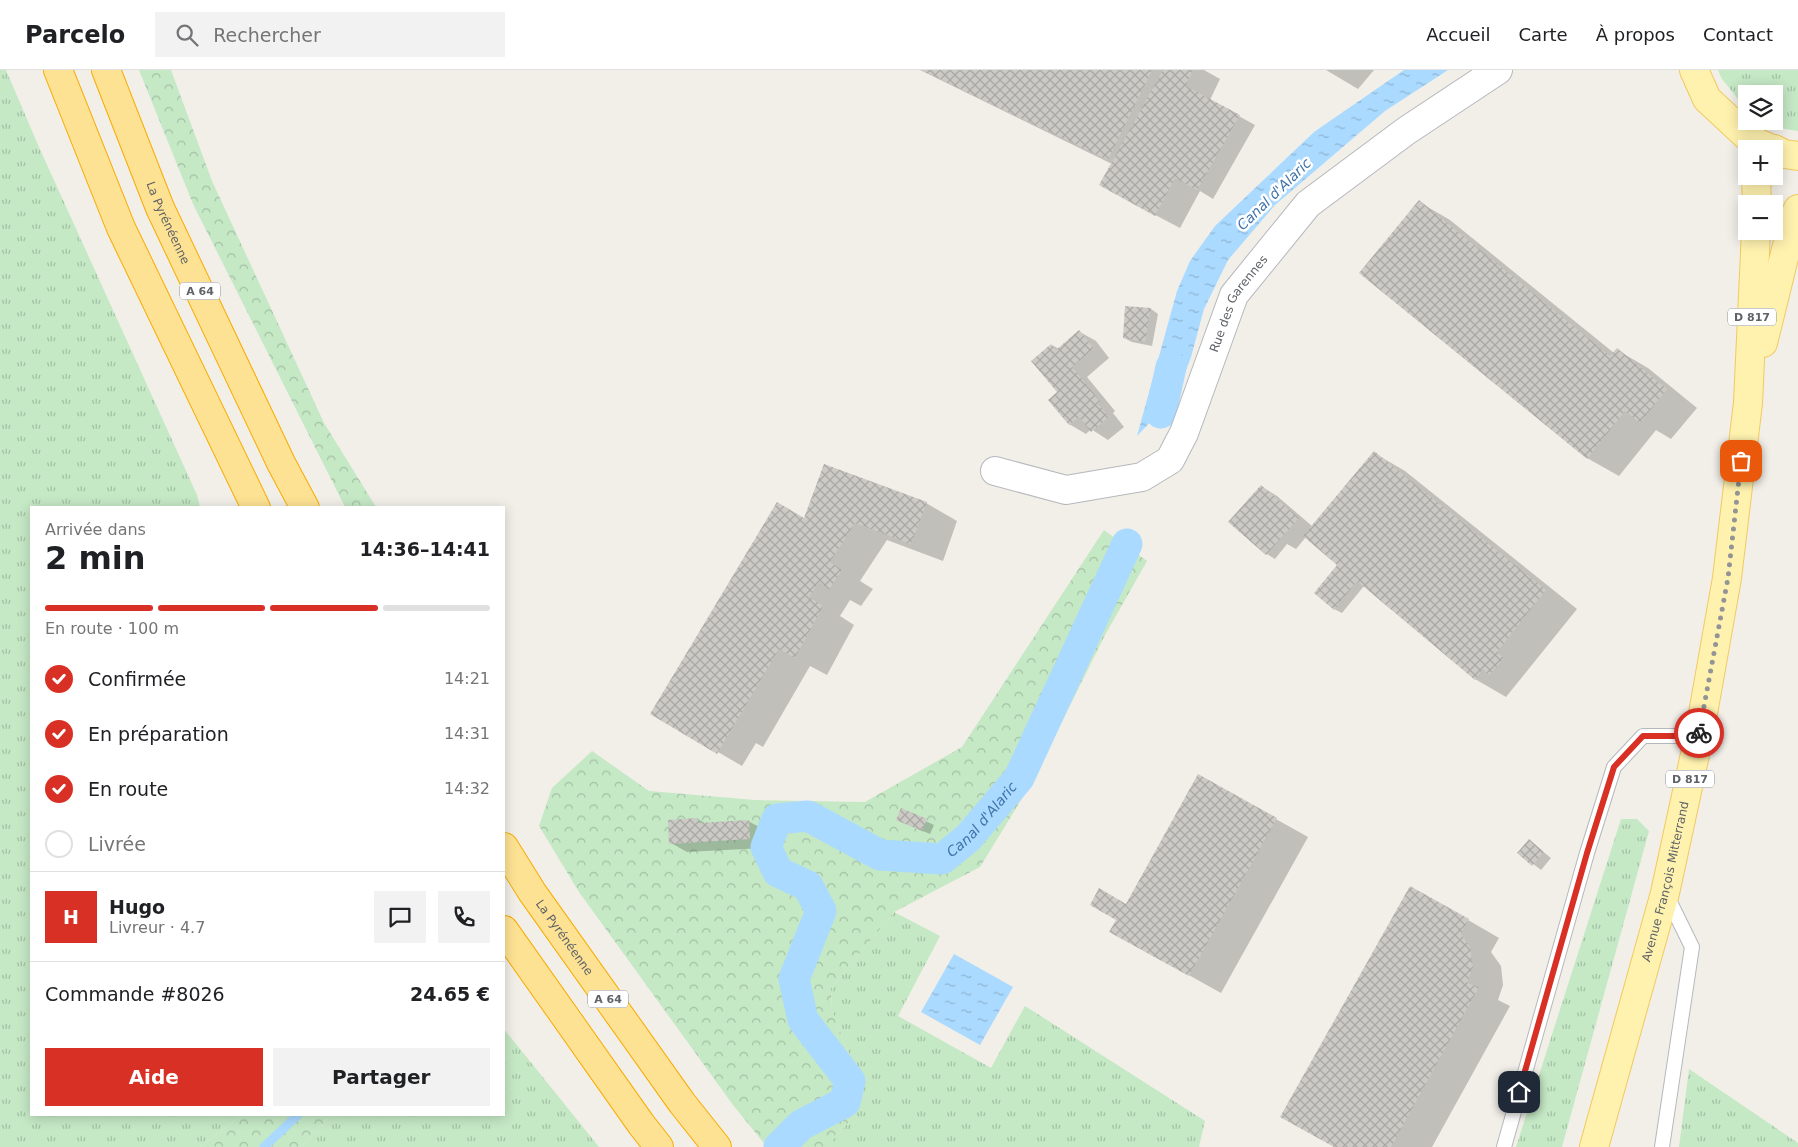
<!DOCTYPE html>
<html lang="fr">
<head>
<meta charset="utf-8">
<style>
  :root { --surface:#fff; --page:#f2f2f2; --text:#202124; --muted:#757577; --line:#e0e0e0; --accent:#d93025 }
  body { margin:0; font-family:"DejaVu Sans",sans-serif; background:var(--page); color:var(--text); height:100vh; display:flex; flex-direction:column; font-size:19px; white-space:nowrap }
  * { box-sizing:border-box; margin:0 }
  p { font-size:16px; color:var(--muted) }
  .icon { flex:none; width:28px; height:28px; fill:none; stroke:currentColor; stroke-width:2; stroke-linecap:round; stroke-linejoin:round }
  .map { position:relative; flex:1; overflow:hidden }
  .side { position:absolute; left:30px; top:436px; width:475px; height:610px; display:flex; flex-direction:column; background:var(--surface); border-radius:0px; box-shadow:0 2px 12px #0003 }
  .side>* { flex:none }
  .tools { position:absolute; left:1738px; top:15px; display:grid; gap:10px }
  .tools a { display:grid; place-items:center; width:45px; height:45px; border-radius:0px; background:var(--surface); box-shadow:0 2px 12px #0003; font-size:25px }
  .pin { position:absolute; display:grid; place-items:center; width:42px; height:42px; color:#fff; margin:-21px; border-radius:10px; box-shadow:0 2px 8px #0006 }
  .courier { position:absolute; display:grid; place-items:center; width:50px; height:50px; margin:-25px; border:4px solid #d93025; border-radius:50%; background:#fff; color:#222; box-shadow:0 1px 6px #0007 }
  .overview em { font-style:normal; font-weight:700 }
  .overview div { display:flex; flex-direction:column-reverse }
  .overview { display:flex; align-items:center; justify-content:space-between; height:85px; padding:0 15px }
  h1 { font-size:32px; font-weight:700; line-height:38px }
  .bar { display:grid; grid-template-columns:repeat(4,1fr); gap:8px 5px; align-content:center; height:60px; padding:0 15px }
  .bar i { height:6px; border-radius:4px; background:var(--line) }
  .bar .on { background:var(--accent) }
  .bar p { grid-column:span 4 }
  .line { display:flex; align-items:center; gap:12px; padding:0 15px; border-top:1px solid var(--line) }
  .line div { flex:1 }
  .round { display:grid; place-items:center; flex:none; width:52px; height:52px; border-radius:0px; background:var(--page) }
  ol { padding:0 15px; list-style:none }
  li { display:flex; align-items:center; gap:15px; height:55px }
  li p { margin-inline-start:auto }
  li .icon { padding:5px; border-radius:50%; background:var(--accent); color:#fff; stroke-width:4 }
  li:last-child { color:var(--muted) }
  li i { width:28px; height:28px; border:2px solid var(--line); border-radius:50% }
  .cta { display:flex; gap:10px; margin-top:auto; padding:10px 15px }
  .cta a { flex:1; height:58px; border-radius:0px; background:var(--accent); color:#fff; font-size:20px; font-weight:700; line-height:58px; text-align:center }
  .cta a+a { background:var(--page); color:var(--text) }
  header { display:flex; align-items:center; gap:30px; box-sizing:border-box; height:70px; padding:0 25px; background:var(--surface); border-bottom:1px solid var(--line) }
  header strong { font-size:24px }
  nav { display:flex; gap:28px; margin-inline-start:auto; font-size:18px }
  .search { width:350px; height:45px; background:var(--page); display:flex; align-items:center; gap:12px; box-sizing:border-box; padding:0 18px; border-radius:0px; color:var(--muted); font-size:19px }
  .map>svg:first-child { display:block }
</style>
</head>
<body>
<header>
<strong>Parcelo</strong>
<div class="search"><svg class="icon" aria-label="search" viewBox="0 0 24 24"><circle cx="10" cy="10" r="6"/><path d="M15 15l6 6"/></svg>Rechercher</div>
<nav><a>Accueil</a><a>Carte</a><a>À propos</a><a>Contact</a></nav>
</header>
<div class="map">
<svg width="1798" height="1077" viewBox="0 0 1798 1077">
  <defs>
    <pattern id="grass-tufts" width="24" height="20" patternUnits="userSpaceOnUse" patternTransform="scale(1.25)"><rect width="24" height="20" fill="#c5e8c5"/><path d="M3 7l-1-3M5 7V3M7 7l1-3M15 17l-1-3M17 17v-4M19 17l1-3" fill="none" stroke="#a3c0a4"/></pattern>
    <pattern id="forest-crowns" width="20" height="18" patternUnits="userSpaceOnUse" patternTransform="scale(1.25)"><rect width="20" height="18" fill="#c5e8c5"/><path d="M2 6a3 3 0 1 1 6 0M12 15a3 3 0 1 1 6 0" fill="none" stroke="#a3c0a4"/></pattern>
    <pattern id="water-ripples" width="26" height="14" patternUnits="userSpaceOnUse" patternTransform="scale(1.25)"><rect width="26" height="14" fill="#aadaff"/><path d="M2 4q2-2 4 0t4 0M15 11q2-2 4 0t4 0" fill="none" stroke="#8eb4d2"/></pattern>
    <pattern id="building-cross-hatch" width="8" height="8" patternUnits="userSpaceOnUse" patternTransform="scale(1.25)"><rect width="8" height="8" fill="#cccac5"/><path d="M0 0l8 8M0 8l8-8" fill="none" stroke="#a9a8a4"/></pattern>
  </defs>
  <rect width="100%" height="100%" fill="#f1efe8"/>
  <path fill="url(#grass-tufts)" d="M0,0H6L38,75L197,425L200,437L31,438V1045H242L200,1077H0Z
    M1718,0H1798V61L1779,58L1768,51H1774V24H1746V39L1722,9Z
    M1621,749H1637L1649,761L1562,1077H1516Z
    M894,842L940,866L898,946L991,998L1025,936L1205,1051L1199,1077H830L832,1071L855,1045L858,1007L832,941L831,918Z
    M504,959L599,1077H300L331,1045H504Z
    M1689,999L1798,1073V1077H1679Z"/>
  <path fill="url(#forest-crowns)" d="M139,0H171L212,111L324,353L376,437H345L193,134Z
    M1104,460L1147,491L1105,565L1032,712L980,797L894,842L831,918L832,941L858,1007L855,1045L832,1071L830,1077H767L733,1035L579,822L539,756L552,718L592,681L649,721L755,730L865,732L962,677Z
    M242,1045H331L300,1077H200Z"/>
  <path fill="url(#water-ripples)" d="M1404,0H1448L1385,41L1275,135L1228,190L1204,239L1191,287L1177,324L1137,366L1177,221L1190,191L1215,156L1314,62Z
    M954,884L1013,917L980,975L921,942Z"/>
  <path fill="#0003" d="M920,0H1204L1220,9L1210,30L1255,55L1213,129L1200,121L1180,158L1125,129L1112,94Z
    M1326,0H1374L1358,19Z
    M1419,132L1450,150L1614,283L1617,280L1648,298L1697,338L1671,369L1656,360L1619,406L1587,388Z
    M1151,239L1158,244L1152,276L1132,272L1124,268Z
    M1080,262L1096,271L1109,288L1087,307L1115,341L1113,343L1124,357L1108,370L1091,359L1086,364L1069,354L1059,322L1052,275L1059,279Z
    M1374,383L1405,401L1577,539L1506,627L1475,609L1364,516L1342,543L1334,539L1343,500L1306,467L1296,479L1287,474L1275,489L1267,484L1230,452L1261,416L1277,426L1312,456Z
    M926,433L957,451L943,491L887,470L860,511L873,519L861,536L850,530L840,546L854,555L827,605L810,596L763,677L756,673L742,696L718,682L805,450Z
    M1199,706L1308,767L1221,923L1142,879L1117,850Z
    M902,740L934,755L930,764L906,754Z
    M698,749L706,754L748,751L765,760L766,778L687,782L671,773Z
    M1530,771L1551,788L1541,800L1519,783Z
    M1468,850L1499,868L1491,882L1501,896L1503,915L1498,930L1510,936L1432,1077H1335Z"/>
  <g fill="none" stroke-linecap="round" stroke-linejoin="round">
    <path stroke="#aadaff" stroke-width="9" d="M264,1077L298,1045"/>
    <g stroke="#aadaff" stroke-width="31">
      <path d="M1161,343L1171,297"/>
      <path id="s1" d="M779,1077L801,1055L845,1032L850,1011L803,950L794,909L821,841L808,816L778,802L766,777L777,749L808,746L880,785L942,789L968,768L1019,708L1127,474"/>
    </g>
  </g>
  <path fill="url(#building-cross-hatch)" d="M921,0H1152L1108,90Z
    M1163,0H1193L1186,16L1240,45L1197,120L1175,108L1155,146L1099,115Z
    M1419,130L1610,286L1617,278L1667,319L1640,353L1625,341L1587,389L1359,203Z
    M1125,236L1151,238L1145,272L1123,268Z
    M1079,260L1094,278L1072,297L1100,331L1097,333L1109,347L1091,362L1079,347L1069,355L1048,330L1057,322L1031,291L1051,274L1056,280Z
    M1374,381L1546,520L1497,582L1504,588L1489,605L1483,599L1475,610L1357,511L1334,540L1314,523L1337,495L1303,466Z
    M824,394L927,432L911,474L855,453L830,492L842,500L829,520L819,512L809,527L823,536L795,588L779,579L717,684L650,644L777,432L804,448Z
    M1261,415L1299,448L1266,485L1228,452Z
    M1198,704L1277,748L1189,906L1109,862L1116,850L1090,835L1099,818L1126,834Z
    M901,738L927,749L922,761L896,750Z
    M698,748V753L749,750L750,769L669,774L668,750Z
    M1529,769L1544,782L1532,796L1517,783Z
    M1410,816L1469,849L1461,864L1470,877L1473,897L1467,913L1479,917L1391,1077H1334L1280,1047Z"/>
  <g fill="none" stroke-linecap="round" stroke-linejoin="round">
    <defs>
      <path id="lane" d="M1504,1077L1587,783L1614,697L1643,666H1699
        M1662,1077L1692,877L1666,824"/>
      <g id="street">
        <path id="s2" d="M995,401L1066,420L1142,407L1170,390L1184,363L1234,225L1308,134L1406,61L1498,0"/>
      </g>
      <g id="primary">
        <path d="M1694,0L1707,29L1751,70L1772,79"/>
        <path d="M1774,79L1784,84L1798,86"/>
        <path d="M1756,106L1757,134"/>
        <path d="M1763,273L1794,147L1798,139"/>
        <path id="s3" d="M1594,1077L1665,823L1699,666L1727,508L1748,333L1756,161"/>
      </g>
      <g id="highway">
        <path d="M58,0L121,158L256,438"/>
        <path id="s4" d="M106,0L160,138L281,393L305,438"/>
        <path id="s5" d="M504,777L532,822L682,1033L717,1077"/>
        <path d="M504,860L641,1054L659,1077"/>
      </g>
    </defs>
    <use href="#lane" stroke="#b5b8bc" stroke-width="16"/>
    <use href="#street" stroke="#b5b8bc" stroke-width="30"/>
    <use href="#primary" stroke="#f2c960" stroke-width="30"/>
    <use href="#highway" stroke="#f9ab00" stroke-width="30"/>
    <use href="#lane" stroke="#fff" stroke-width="14"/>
    <use href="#street" stroke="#fff" stroke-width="28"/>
    <use href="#primary" stroke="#fff2af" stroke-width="28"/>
    <use href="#highway" stroke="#fde293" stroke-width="28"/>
  </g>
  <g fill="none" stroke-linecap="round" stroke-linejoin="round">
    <path stroke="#929495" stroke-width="5" stroke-dasharray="0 9" d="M1699,663L1728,508L1741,391"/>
    <path stroke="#d93025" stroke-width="6" d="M1519,1022L1587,783L1614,697L1643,666H1699V663"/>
  </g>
  <g text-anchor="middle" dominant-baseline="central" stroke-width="5" stroke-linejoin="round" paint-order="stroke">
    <g fill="#fff" stroke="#8f9295" stroke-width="1">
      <rect x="180" y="212.5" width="40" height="17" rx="4"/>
      <rect x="1728" y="238.5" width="48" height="17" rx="4"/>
      <rect x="1666" y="700.5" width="48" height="17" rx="4"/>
      <rect x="588" y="920.5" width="40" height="17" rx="4"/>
    </g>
    <g font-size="11" font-weight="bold" fill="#5f6368">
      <text x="200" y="221">A 64</text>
      <text x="1752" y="247">D 817</text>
      <text x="1690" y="709">D 817</text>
      <text x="608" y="929">A 64</text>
    </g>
    <g font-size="12" fill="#5f6368" stroke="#fff">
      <text stroke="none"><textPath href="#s4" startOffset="165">La Pyrénéenne</textPath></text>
      <text stroke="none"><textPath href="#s2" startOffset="355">Rue des Garennes</textPath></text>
      <text stroke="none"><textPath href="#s3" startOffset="275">Avenue François Mitterrand</textPath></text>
      <text stroke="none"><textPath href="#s5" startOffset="109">La Pyrénéenne</textPath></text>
    </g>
    <g font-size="14" font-style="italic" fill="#4174aa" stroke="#fff">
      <text transform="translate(1274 124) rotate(-44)">Canal d'Alaric</text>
      <text stroke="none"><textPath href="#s1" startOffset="645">Canal d'Alaric</textPath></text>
    </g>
  </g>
</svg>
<div class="tools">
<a><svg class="icon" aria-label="layers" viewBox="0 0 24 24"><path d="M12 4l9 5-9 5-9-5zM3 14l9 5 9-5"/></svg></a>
<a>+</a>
<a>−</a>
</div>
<div class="pin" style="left:1741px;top:391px;background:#ea580c"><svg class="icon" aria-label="bag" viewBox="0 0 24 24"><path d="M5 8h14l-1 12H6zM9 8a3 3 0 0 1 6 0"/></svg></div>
<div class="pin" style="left:1519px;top:1022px;background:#1f2937"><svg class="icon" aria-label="home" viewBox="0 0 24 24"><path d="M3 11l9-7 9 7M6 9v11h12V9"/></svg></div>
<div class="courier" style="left:1699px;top:663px"><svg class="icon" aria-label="bike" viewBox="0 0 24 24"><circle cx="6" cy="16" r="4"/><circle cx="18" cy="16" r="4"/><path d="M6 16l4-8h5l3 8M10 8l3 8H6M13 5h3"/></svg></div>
<section class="side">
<div class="overview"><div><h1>2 min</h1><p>Arrivée dans</p></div><em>14:36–14:41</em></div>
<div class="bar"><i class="on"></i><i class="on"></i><i class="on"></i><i></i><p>En route · 100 m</p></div>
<ol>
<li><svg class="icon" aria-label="check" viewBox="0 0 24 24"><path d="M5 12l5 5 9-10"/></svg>Confirmée<p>14:21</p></li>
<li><svg class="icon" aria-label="check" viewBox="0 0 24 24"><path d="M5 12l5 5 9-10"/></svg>En préparation<p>14:31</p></li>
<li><svg class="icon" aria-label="check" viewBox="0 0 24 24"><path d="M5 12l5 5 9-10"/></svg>En route<p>14:32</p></li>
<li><i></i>Livrée</li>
</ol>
<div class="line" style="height:90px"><b class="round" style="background:var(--accent);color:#fff">H</b><div><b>Hugo</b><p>Livreur · 4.7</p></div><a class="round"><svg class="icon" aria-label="chat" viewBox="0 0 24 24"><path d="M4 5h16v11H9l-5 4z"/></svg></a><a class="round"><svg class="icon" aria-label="phone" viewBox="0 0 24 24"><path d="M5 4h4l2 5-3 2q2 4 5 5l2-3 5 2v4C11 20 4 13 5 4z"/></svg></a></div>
<div class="line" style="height:65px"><div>Commande #8026</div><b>24.65 €</b></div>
<div class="cta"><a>Aide</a><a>Partager</a></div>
</section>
</div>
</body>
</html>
